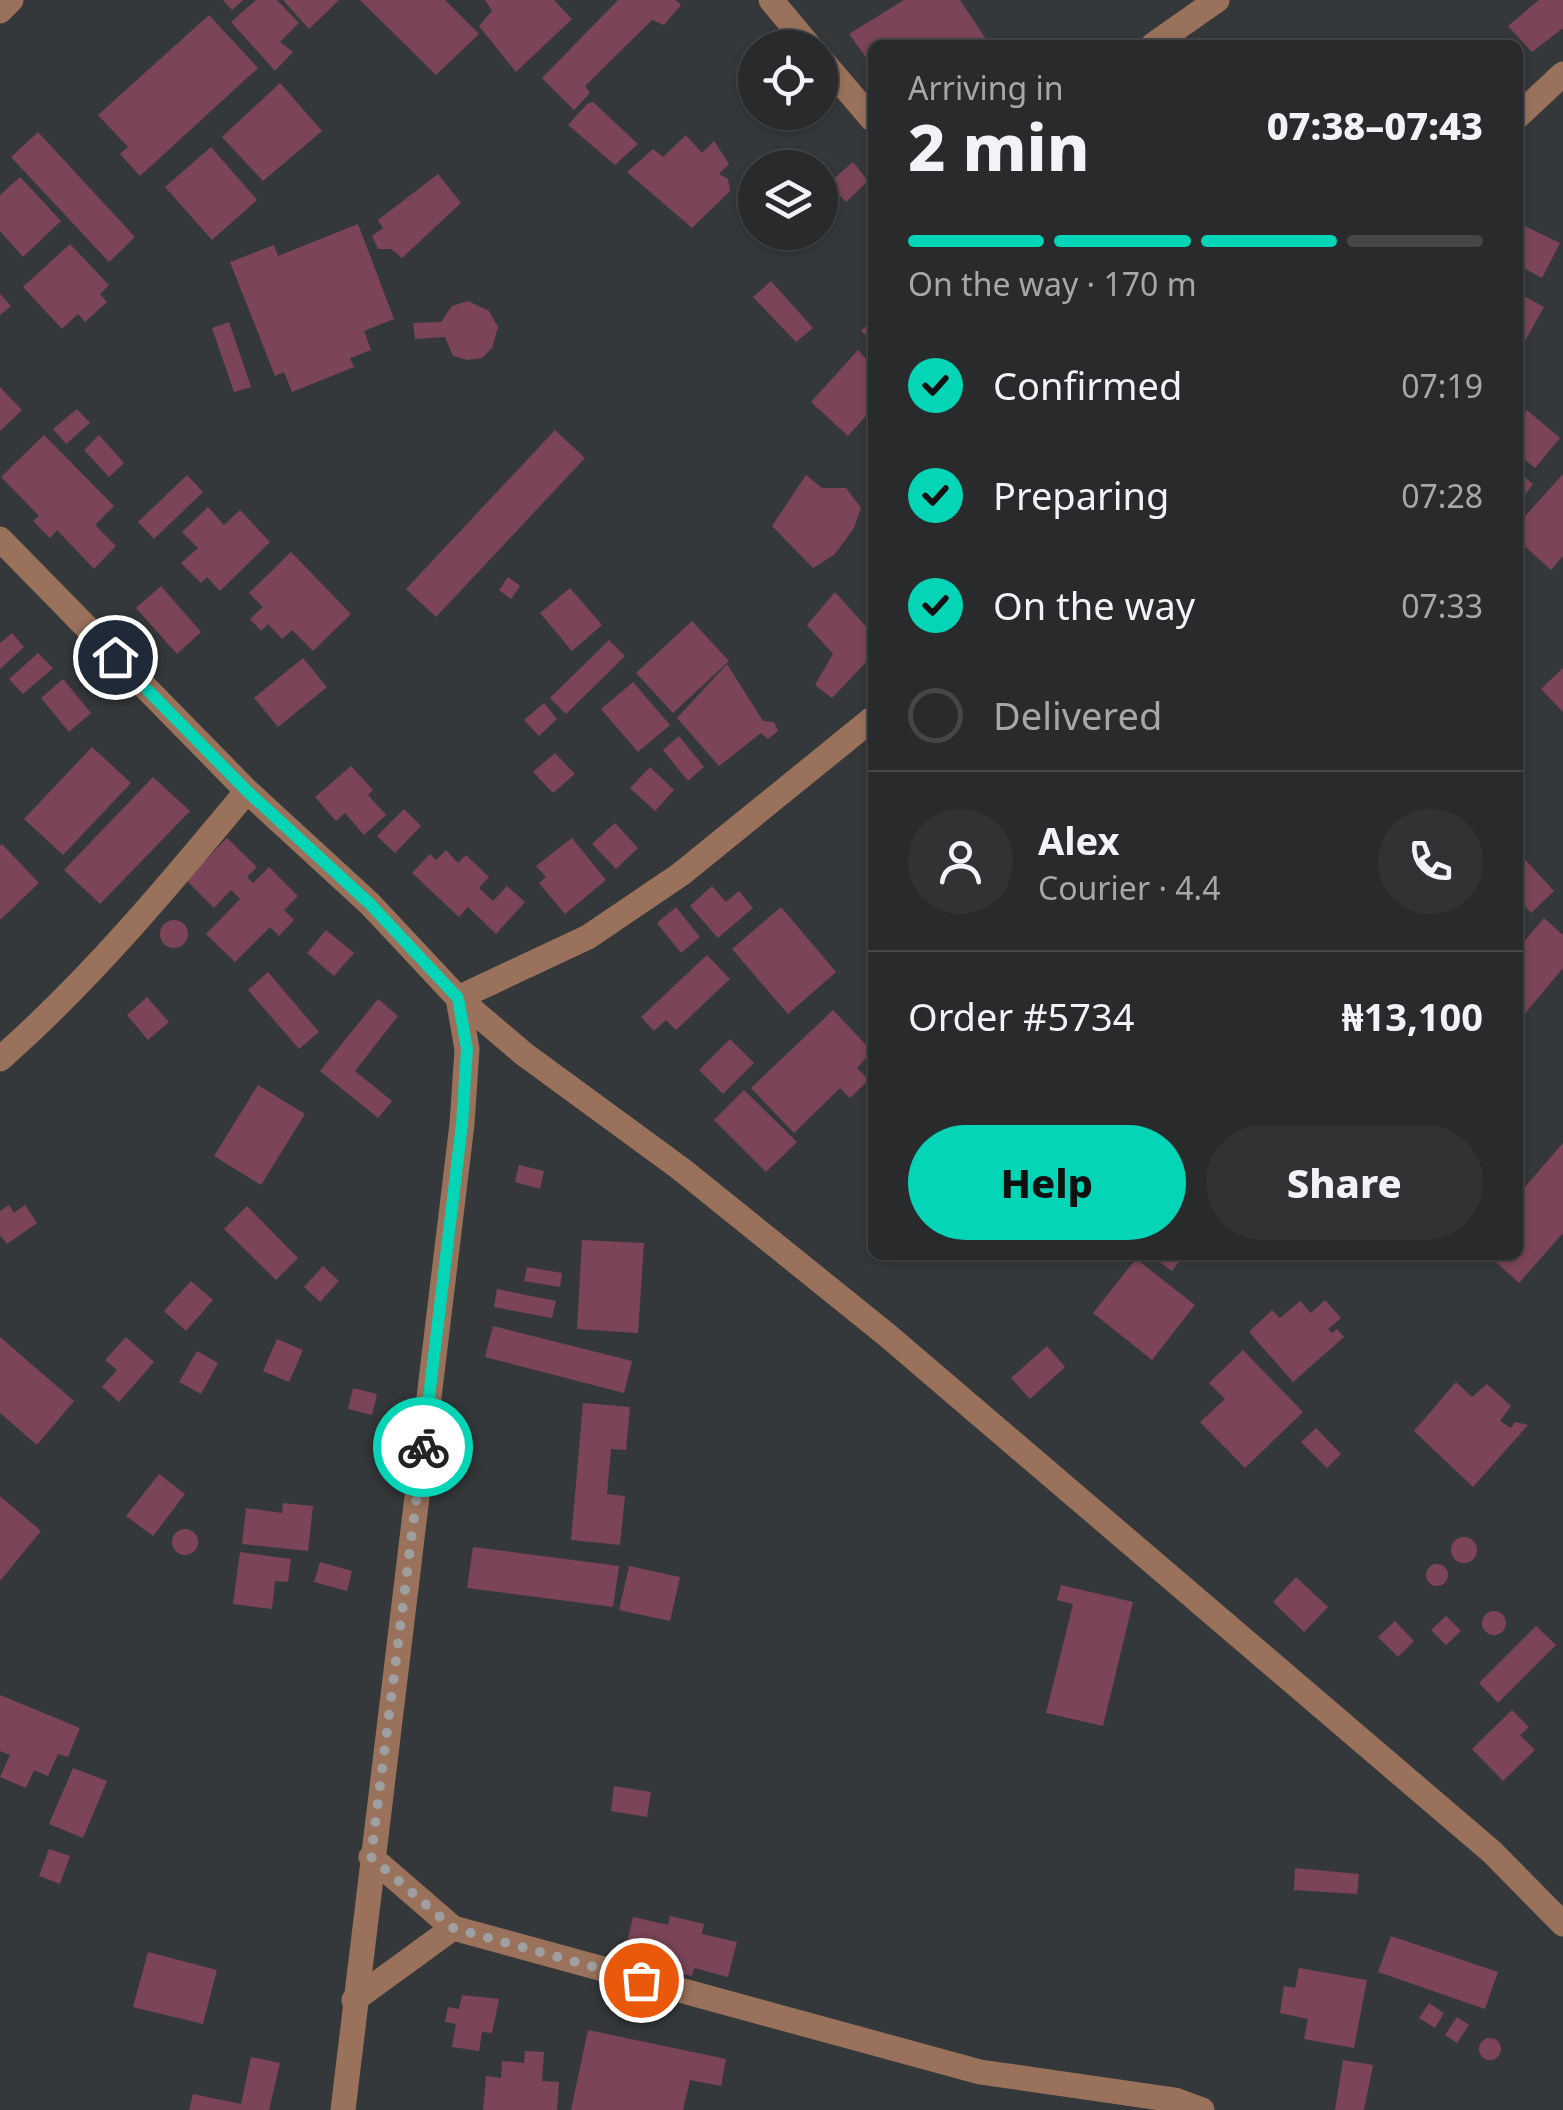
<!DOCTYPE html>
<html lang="en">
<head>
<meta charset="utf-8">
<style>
  :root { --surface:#282a2c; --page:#303234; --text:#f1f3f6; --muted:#a5a7a9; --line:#444648; --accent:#04d5b6 }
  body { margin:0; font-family:"Noto Sans",sans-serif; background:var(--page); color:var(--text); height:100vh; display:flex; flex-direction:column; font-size:38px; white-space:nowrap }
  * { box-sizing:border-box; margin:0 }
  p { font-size:32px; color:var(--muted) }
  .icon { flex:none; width:55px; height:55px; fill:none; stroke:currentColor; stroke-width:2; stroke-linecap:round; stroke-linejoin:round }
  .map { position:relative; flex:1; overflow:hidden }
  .panel { position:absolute; left:868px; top:40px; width:655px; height:1220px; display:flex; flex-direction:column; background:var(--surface); border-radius:15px; box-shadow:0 2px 8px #0004,0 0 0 2px var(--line) }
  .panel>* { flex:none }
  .buttons { position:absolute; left:738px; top:30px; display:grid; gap:20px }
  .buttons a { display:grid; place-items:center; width:100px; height:100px; border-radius:50%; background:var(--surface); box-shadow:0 2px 8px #0004,0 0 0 2px var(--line); font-size:50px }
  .pin { position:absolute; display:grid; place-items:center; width:85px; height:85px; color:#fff; margin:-42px; border:5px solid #fff; border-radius:50%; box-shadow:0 2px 10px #0007 }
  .courier { position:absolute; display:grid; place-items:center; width:100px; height:100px; margin:-50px; border:8px solid #04d5b6; border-radius:50%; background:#fff; color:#222; box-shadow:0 2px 12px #0007 }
  .head em { font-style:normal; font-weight:800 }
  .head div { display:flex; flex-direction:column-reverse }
  .head { display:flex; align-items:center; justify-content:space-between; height:170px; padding:0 40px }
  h1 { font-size:65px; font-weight:800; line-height:75px }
  .bar { display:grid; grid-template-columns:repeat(4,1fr); gap:15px 10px; align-content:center; height:120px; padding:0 40px }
  .bar i { height:12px; border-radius:8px; background:var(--line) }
  .bar .selected { background:var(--accent) }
  .bar p { grid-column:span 4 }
  .line { display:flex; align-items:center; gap:25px; padding:0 40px; border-top:2px solid var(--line) }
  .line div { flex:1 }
  .round { display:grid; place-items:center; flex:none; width:105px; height:105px; border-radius:52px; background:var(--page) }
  ol { padding:0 40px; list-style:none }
  li { display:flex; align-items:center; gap:30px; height:110px }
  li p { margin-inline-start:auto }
  li .icon { padding:10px; border-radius:50%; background:var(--accent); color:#111; stroke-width:4 }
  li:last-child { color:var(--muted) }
  li i { width:55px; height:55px; border:5px solid var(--line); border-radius:50% }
  .action { display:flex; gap:20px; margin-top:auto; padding:20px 40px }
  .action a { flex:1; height:115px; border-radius:60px; background:var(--accent); color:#111; font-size:40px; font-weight:800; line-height:115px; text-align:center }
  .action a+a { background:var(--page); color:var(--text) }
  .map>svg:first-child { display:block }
</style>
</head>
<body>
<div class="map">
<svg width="1563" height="2110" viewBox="0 0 1563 2110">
  <rect width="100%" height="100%" fill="#35383a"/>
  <path fill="#7b4458" d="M223,0H243L232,10Z
    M256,0H277L299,23L280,42L293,52L275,71L231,22Z
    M283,0H339L309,29Z
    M360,0H445L479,34L436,75Z
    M485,0H554L572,19L516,72L479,26L492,11Z
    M618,0H676L681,5L664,25L652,20L585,86L590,93L574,110L542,78Z
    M904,0H960L990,45H872V66L849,34Z
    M1539,0H1563V28L1532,52L1508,26Z
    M209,15L258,68L140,176L120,154L128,147L98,115Z
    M280,83L322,131L263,181L222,137Z
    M593,102L638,144L615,165L568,125L587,104Z
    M38,132L135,237L109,262L11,157Z
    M686,135L702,153L714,141L729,164L719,174L728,179L730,191L692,228L627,172L653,149L663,157Z
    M211,147L257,200L212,240L165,187Z
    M853,162L868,181L846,202L829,183Z
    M438,174L461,203L402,258L391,249H378L372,236L383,228L378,220Z
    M20,177L61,221L23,257L0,231V195Z
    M1518,223L1560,243L1542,278L1518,265Z
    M358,224L394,319L364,331L371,350L350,358L354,367L292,392L284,372L275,376L230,262L274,245L278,256Z
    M70,244L109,285L100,294L107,302L85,322L78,314L62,329L23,287Z
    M771,281L813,328L796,342L753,297Z
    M1518,293L1544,307L1518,353Z
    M0,294L11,306L0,315Z
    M468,301L489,311L498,327L492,348L482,358L468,360L453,356L445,337L415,339L413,323L441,322L452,306Z
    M872,320V341L861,331Z
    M229,322L251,387L234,392L212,328Z
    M858,350L872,366V409L848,436L811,402Z
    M0,387L22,410L0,431Z
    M77,409L90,423L66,444L53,429Z
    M1527,410L1560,438L1535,468L1518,454V422Z
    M555,430L585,458L436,617L406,589Z
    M44,435L114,506L95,525L116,546L94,569L57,530L50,538L33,521L39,516L1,477Z
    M99,435L124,463L109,477L84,450Z
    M1518,472L1533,484L1518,504Z
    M1563,474V556L1551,570L1518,540V524Z
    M187,475L203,492L154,539L138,522Z
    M806,475L822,488H846L861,508L854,528L834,555L813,568L772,526Z
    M208,507L224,525L240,510L270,542L220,591L207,577L201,583L181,563L198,548L182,532Z
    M291,552L351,614L313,651L292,630L282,639L268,624L261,631L250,619L263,607L249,593Z
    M508,577L520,586L511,599L499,590Z
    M161,586L201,632L177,654L136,608Z
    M570,588L602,625L572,651L540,613Z
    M835,592L872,633V661L869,659L832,698L815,685L833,654L807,625Z
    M692,621L729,661L673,713L636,673Z
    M12,633L24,647L0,669V643Z
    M609,640L625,656L566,714L550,698Z
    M38,653L53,668L23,694L9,679Z
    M303,658L327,687L278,727L254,698Z
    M727,664L763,721L774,722L778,731L768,739L761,733L719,766L677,718Z
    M1563,668V712L1541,689Z
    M63,679L91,713L69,732L41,698Z
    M633,682L670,725L638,752L601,709Z
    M544,703L557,719L539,736L524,720Z
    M679,736L704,767L688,781L663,750Z
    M92,747L131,783L63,855L24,819Z
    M555,753L575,774L553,793L533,772Z
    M351,766L373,790L368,795L386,815L364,835L345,813L336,821L315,797Z
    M650,767L674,790L655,811L630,788Z
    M153,777L190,811L100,904L64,870Z
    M404,809L421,826L395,853L377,836Z
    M615,823L638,848L616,869L592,844Z
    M227,838L257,867L247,877L253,883L269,867L298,896L284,910L294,920L279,936L270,927L235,962L206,934L240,899L231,890L214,908L186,880Z
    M572,838L606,880L565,914L539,883L546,877L536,866Z
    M2,844L39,883L0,920V846Z
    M446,850L458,863L466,855L489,877L479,888L493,901L507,886L525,902L496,934L468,907L459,917L412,873L430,854L436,860Z
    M1518,852L1554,891L1531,913L1518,899Z
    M712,886L726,902L739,891L753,908L718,938L690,906Z
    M676,907L700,937L681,953L657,923Z
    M781,907L836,972L788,1014L732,949Z
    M1544,918L1563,935V968L1521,1018L1518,1014V949Z
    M160 934a14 14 0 1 1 28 0a14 14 0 1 1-28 0Z
    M326,930L354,953L334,976L307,953Z
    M707,955L730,979L676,1030L666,1020L654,1031L641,1017Z
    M268,972L319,1032L299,1049L248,990Z
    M147,997L169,1022L148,1040L127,1015Z
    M378,999L398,1016L355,1071L392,1101L378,1118L320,1071Z
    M833,1010L872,1051L857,1068L869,1080L850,1098L840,1088L794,1133L751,1088Z
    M730,1039L754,1063L723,1094L699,1070Z
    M258,1085L305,1114L261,1185L214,1156Z
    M744,1090L797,1142L766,1172L714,1120Z
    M1563,1143V1233L1519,1283L1488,1255H1518V1195Z
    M519,1165L544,1171L540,1189L515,1182Z
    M9,1205L14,1213L25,1205L37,1223L7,1244L0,1235V1211Z
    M247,1206L298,1258L276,1280L224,1229Z
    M582,1240L644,1243L638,1333L577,1329Z
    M1150,1255H1184L1172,1271Z
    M1136,1259L1195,1305L1152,1360L1093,1313Z
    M323,1266L339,1281L320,1302L304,1287Z
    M527,1267L562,1273L560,1287L524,1281Z
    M191,1281L213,1300L186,1331L164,1311Z
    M497,1289L556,1301L552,1318L494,1307Z
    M1325,1300L1341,1318L1328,1329L1332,1333L1337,1329L1344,1337L1293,1382L1249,1332L1272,1310L1280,1318L1300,1301L1311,1313Z
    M493,1326L632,1361L624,1393L485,1357Z
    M0,1337L74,1401L37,1445L0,1413Z
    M126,1337L154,1362L119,1402L102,1387L117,1370L105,1360Z
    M277,1339L303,1350L289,1382L263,1371Z
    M1047,1346L1065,1367L1030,1399L1011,1378Z
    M1243,1350L1303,1412L1245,1468L1200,1422L1225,1399L1209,1383Z
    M197,1351L218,1363L201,1394L179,1382Z
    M1456,1382L1472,1397L1487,1384L1511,1406L1500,1421L1511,1428L1515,1422L1528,1425L1473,1487L1414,1431Z
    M353,1388L377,1394L372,1415L348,1409Z
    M583,1403L630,1407L626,1450L611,1449L607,1494L625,1496L620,1545L571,1540Z
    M1316,1428L1341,1454L1327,1468L1301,1442Z
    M159,1474L185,1494L153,1536L126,1516Z
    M0,1496L41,1531L0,1581Z
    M283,1503L313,1506L308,1551L242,1544L246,1508L282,1513Z
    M172 1542a13 13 0 1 1 26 0a13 13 0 1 1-26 0Z
    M1451 1550a13 13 0 1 1 26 0a13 13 0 1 1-26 0Z
    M473,1547L619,1566L613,1607L467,1588Z
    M240,1552L291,1559L288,1582L275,1581L272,1609L233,1604Z
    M320,1562L352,1571L347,1591L314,1582Z
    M1426 1575a11 11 0 1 1 22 0a11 11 0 1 1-22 0Z
    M629,1566L680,1577L670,1621L619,1610Z
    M1296,1577L1328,1607L1304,1632L1273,1602Z
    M1061,1585L1133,1602L1103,1726L1046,1713L1073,1604L1057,1600Z
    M1482 1623a12 12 0 1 1 24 0a12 12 0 1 1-24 0Z
    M1446,1616L1461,1631L1446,1645L1431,1630Z
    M1395,1621L1414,1641L1398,1657L1378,1637Z
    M1536,1626L1556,1645L1498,1703L1479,1683Z
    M0,1695L80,1728L68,1757L58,1754L48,1776L34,1770L26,1788L0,1777L10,1755L0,1751Z
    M1512,1710L1529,1727L1520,1735L1535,1750L1503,1781L1472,1749Z
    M73,1768L107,1781L83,1838L49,1824Z
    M614,1786L651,1792L647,1817L611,1811Z
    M49,1849L70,1856L60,1884L39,1876Z
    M1295,1868L1359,1874L1357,1894L1294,1890Z
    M670,1916L704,1924L702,1934L737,1942L728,1977L694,1968L692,1976L658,1968L660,1960L625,1951L633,1917L668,1925Z
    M1391,1936L1498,1972L1485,2009L1378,1972Z
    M148,1952L217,1970L203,2024L133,2007Z
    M1299,1968L1367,1980L1354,2048L1304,2039L1308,2019L1280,2013L1284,1986L1295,1988Z
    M462,1995L499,1999L492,2033L482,2032L479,2051L452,2047L456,2024L445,2022L448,2007L459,2009Z
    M1429,2003L1444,2013L1435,2028L1419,2018Z
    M1457,2017L1469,2025L1457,2043L1445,2035Z
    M588,2030L726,2059L721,2086L690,2080L683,2110H571Z
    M1479 2049a11 11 0 1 1 22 0a11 11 0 1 1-22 0Z
    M525,2051L544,2052L542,2081L559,2082L557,2110H483L486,2076L501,2078L502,2061L524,2063Z
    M251,2057L280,2063L269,2110H189L193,2094L241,2104Z
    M1343,2060L1373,2065L1364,2110H1335Z"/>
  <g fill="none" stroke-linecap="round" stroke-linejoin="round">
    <path stroke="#9a715a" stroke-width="25" d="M771,0L811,48
      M0,11L11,0
      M1153,45L1217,0
      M820,58L872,119
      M1518,116L1563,74
      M0,539L247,791L370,904L458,998L524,1054L681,1169L887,1335L1492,1852L1563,1924
      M458,998L588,937L681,874L872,719
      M0,1059C91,979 170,884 247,791
      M453,1928L980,2072L1175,2100L1202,2110
      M354,2000L453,1928L371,1857
      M343,2110L462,1124L467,1049L458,998"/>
  </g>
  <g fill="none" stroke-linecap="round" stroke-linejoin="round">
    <path stroke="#9e9fa1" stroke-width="10" stroke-dasharray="0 18" d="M423,1447L371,1857L453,1928L641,1980"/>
    <path stroke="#04d5b6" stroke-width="12" d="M115,657L247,791L370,904L458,998L467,1049L462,1124L423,1447"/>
  </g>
</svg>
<div class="buttons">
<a><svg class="icon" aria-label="locate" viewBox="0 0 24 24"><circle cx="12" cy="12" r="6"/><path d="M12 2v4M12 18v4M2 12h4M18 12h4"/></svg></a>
<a><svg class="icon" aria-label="layers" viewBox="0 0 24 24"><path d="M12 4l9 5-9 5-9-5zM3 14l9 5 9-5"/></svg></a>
</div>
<div class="pin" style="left:641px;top:1980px;background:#ea580c"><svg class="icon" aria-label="bag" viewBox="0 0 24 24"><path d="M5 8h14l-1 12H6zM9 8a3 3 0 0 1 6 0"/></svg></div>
<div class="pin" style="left:115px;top:657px;background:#1f2937"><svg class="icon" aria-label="home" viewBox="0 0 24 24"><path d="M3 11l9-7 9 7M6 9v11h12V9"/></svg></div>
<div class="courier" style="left:423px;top:1447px"><svg class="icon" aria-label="bike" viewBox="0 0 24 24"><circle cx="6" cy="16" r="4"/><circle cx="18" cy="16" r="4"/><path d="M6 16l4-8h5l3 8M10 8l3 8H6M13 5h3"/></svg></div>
<section class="panel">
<div class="head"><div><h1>2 min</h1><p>Arriving in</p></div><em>07:38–07:43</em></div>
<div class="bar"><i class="selected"></i><i class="selected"></i><i class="selected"></i><i></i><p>On the way · 170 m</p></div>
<ol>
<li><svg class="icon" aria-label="check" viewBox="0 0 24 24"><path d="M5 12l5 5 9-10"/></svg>Confirmed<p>07:19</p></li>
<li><svg class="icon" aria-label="check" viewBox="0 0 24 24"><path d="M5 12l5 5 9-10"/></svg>Preparing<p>07:28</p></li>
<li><svg class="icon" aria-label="check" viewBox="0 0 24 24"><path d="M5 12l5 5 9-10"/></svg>On the way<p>07:33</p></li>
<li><i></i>Delivered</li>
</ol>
<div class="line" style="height:180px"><a class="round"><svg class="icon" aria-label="person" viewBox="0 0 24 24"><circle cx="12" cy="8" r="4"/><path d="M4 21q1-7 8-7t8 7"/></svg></a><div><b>Alex</b><p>Courier · 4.4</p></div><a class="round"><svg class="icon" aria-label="phone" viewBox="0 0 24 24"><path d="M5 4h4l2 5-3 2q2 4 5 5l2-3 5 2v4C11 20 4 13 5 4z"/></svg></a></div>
<div class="line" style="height:130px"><div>Order #5734</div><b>₦13,100</b></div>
<div class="action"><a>Help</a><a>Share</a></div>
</section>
</div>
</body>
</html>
